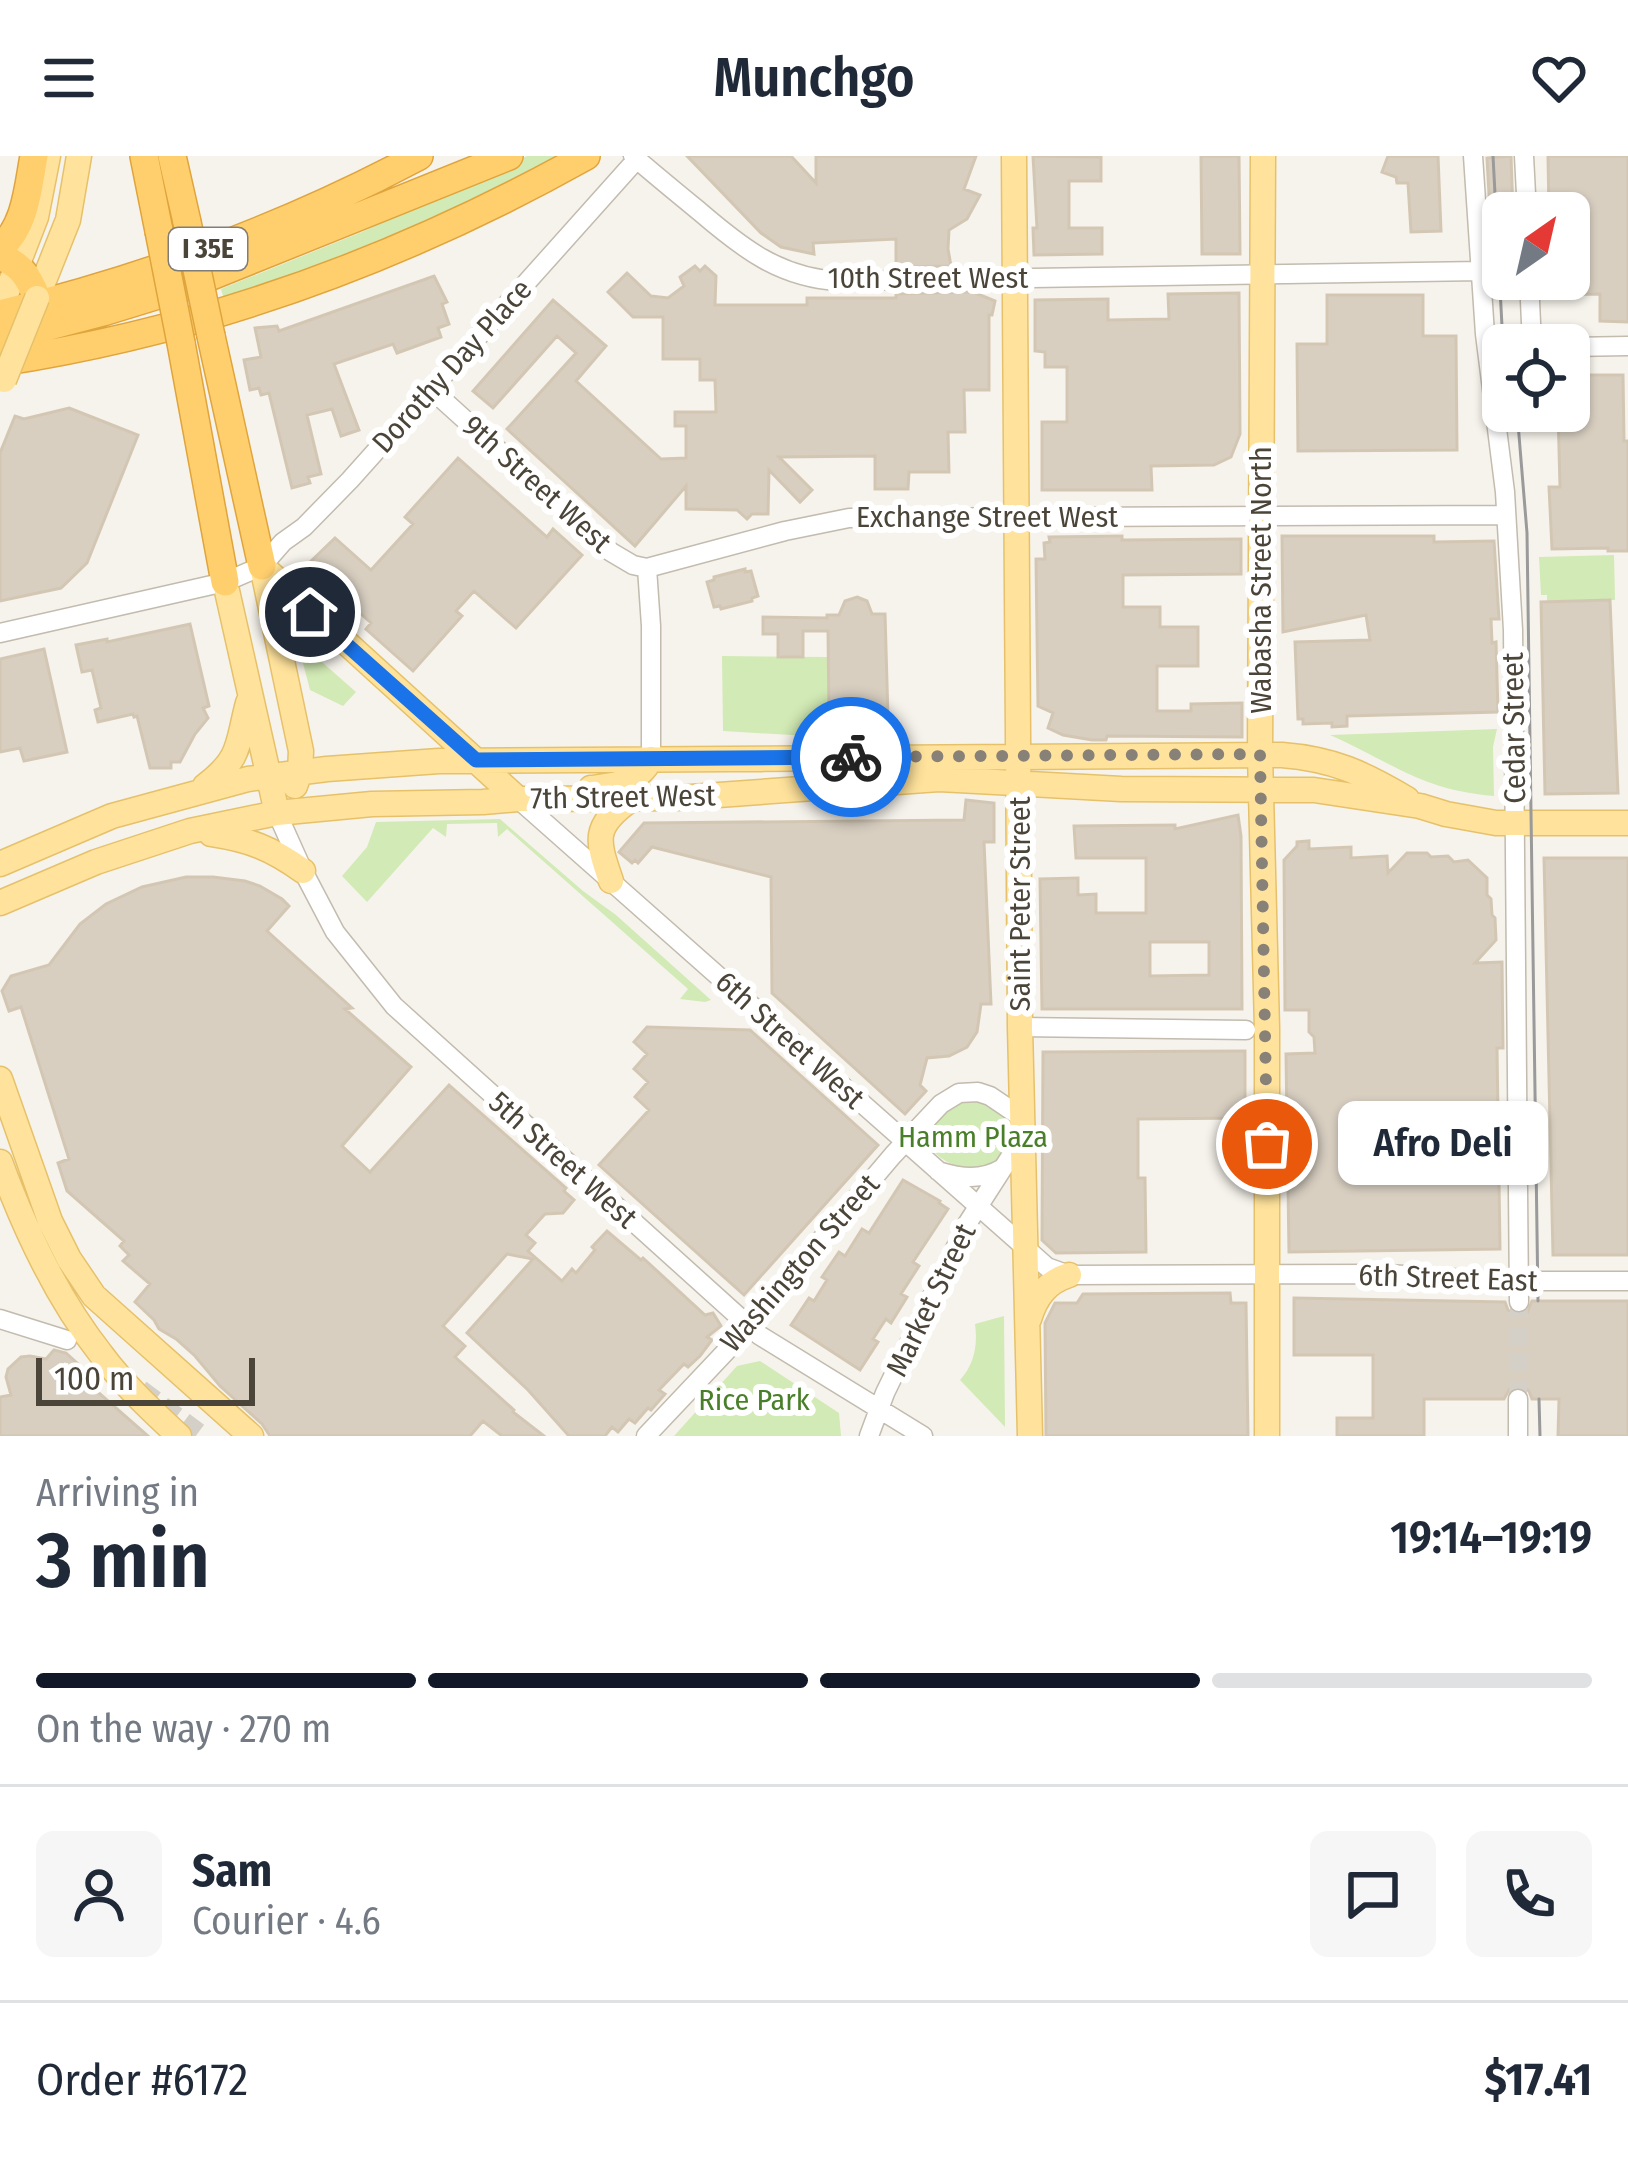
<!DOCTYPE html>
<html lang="en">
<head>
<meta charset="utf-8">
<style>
  :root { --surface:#fff; --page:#f6f6f7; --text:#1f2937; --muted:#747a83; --line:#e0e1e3; --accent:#111827 }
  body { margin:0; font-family:"Fira Sans Condensed",sans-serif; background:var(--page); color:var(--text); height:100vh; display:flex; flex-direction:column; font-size:45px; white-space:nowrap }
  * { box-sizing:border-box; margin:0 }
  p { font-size:39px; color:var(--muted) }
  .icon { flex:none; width:66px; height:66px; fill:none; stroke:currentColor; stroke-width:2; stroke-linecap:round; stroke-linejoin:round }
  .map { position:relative; height:1280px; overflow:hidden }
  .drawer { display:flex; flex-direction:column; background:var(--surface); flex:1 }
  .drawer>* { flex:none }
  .needle { width:78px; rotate:34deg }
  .controls { position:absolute; left:1482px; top:36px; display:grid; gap:24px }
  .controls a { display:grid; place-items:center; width:108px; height:108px; border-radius:18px; background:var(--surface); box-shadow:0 3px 9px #0004; font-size:60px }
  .scale { position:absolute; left:36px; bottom:30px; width:219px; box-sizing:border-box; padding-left:12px; border:6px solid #4b4439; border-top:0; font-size:33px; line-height:42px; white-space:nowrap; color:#4b4439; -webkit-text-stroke:9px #fff; paint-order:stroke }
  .pin { position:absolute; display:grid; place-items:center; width:102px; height:102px; color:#fff; margin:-51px; border:6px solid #fff; border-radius:50%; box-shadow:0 3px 12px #0007 }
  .courier { position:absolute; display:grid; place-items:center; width:120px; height:120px; margin:-60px; border:9px solid #1a73e8; border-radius:50%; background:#fff; color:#222; box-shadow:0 3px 15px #0007 }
  .bubble { position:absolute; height:84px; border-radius:18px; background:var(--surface); box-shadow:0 3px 9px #0004; font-size:39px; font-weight:600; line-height:84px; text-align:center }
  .overview em { font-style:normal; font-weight:600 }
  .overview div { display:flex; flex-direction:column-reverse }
  .overview { display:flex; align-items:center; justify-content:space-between; height:204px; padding:0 36px }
  h1 { font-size:78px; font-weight:600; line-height:90px }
  .bar { display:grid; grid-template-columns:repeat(4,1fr); gap:18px 12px; align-content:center; height:144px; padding:0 36px }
  .bar i { height:15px; border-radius:9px; background:var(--line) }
  .bar .on { background:var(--accent) }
  .bar p { grid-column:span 4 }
  .line { display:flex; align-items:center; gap:30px; padding:0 36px; border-top:3px solid var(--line) }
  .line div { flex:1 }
  .round { display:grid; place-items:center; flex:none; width:126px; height:126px; border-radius:18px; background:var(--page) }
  header { display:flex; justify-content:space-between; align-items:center; height:156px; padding:0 36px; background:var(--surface); font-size:54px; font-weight:600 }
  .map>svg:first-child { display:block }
</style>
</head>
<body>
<header><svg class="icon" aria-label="menu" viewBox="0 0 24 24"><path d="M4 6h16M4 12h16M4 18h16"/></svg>Munchgo<svg class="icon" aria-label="heart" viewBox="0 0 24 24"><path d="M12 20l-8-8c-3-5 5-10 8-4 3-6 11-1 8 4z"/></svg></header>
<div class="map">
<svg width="1628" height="1280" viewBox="0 0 1628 1280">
  <rect width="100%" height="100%" fill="#f6f3ec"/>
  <path fill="#d2eab5" d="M527,0H564L418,75L225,147L221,133L362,76Z
    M1614,399L1615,444L1547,445V439H1541L1539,401Z
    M297,484L356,536L343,550L310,534Z
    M722,500L828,501L829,562L841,582L723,575Z
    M1497,573L1493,591L1494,640C1421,634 1393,607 1330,579Z
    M500,663L583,735L616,759L711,844L705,846L680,843L688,833L507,673L498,681L497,667L447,668L446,681L433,672L367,746L342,720L367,691L376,666Z
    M978,942C985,947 997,952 1003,959C1022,982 1001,1005 981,1016C954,1010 936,1006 922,979C941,958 948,945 978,942Z
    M1004,1160L1005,1271L960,1224C974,1209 978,1189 975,1168Z
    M760,1205L839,1257L841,1280H674L737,1210Z"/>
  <path fill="#d8cfc1" stroke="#d3c7b4" stroke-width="3" fill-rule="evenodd" d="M687,0H791L816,27V0H976L964,33L980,39L967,63L949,74L948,93L951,110L896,111V83L813,87L814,98L781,91L761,77Z
    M1033,0L1101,1V25H1069V72H1102V98L1034,99L1033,72H1037Z
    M1201,0H1239L1240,98H1202Z
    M1388,0H1438L1441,75L1411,76L1408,27H1397L1396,21L1382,16Z
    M1511,0L1513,57H1490L1487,2Z
    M1548,0H1628V166L1600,165V138L1550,139V123H1569V57H1549Z
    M695,110L700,115L705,110L716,120L715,149H807V142H896V138L973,136L995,145L992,159H989V234H964L965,276H948L949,316H909L908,333H875V300L779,301L812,334L800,346L769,314L768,358H752L747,363L737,354L686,353V330L635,390L507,273L576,197L557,180L493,252L473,235L553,144L606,190L576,225L661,303L686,302V270H675V256H716L715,224H700V203H663V161H633L608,136L627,117L651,140L668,142L684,130L680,121Z
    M434,120L447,146L442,148L449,168L438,172L441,181L397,197L393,188L334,208L359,274L341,280L332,253L307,259L321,318L308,321L310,327L292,332L269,237L261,239L259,232L250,234L244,204L261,201L255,172L277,170L279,175Z
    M1239,137L1240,278L1231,301L1214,309L1151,310L1152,334H1042V266H1067V211H1045V196L1035,195V144L1108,143V164L1169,163L1168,138Z
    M1327,139H1423V180H1456L1457,294L1298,295L1297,188H1327Z
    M1581,219H1623L1624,285H1628V395H1608V392L1552,393L1549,331H1560L1558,255H1569V226H1581Z
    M69,252L138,279L87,407L61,432L0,445V297L15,260L24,263Z
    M458,302L547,381L553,373L582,399L516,472L474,435L456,455L462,460L413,515L366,473L371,467L307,409L335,382L371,414L413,368L405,361Z
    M1122,380V384L1241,383V418L1123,419V451H1160V471H1198V510H1157V555H1191V548L1242,547V581L1107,580L1106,584H1092L1063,579L1048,572L1053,557L1038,550L1036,403H1045L1044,387L1050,386L1049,381Z
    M1282,380H1434V386L1494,385L1499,463H1491L1492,487L1496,486L1498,556L1347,560V570L1332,571V567L1303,568V563H1298L1295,486L1370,484L1366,459L1283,476Z
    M745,413V416L751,415L758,440L752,442V445L721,453L720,450L714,451L707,426L714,424V421Z
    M857,441L867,445L872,458H885L888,562H829L828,475H803V501H778V478H763V461L827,462V459H839L845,445Z
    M1610,444L1618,637L1545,638L1541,446Z
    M190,468L209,550L203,552L208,562L195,578L180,606H171V612H150L137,560L134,561L133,558L98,566L95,554L101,552L92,514L82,516L76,489L107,483V486Z
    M44,493L67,596L24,605L20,592L0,596V503Z
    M966,644L994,647V686H984L991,848H981L977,876L967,891L949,900L927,902L920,929L926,935L905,958L772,837L771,721L652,691L638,707L635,704L632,707L619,696L644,667L964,664Z
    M1238,659L1241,680L1242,853H1042L1040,723L1078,722V739L1096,738V757H1146V702H1076L1074,670L1175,669V673ZM1150,786H1209V819L1150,820Z
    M1309,685V693L1351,691V702L1387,700L1388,717L1407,697H1427L1431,701L1448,700L1454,706L1468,704L1487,722V739L1491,743L1492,759L1495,762L1496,784L1475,807L1502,806L1503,892H1497L1500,1093L1289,1096L1286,898L1315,897L1314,881L1309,876V854H1285L1284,704L1297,690V686Z
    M1544,702H1628V1099H1553Z
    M186,721H213L245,725L260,730L282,743L289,750L267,775L352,852L345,853L411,911L342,990L370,1016L449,929L566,1032L564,1035L574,1044L563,1057L545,1058L526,1079L535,1087L528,1095L562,1125L572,1113L576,1117L595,1094L592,1091L607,1075L641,1104L643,1102L705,1159L713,1157L721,1170L707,1181L712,1184L700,1200L688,1211L684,1208L659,1234L665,1238L651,1254L648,1252L635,1267L629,1263L618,1276L612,1271L605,1280H569L528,1234L467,1177L533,1103L507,1098L443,1170L465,1190L455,1201L514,1254L513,1256L544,1280H502L483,1265L470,1280H270L262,1268L220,1230L195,1200L176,1183L159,1173L154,1164L135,1146L150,1128L123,1105L129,1099L120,1090L124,1085L67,1035L58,1007L69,1003L21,851L9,855L2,835L11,820L49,809L80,768L106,748L142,731Z
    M647,871L750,874L878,989L744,1139L599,1009L649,954L635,941L648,926L634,913L647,898L634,886Z
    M1245,895V962L1138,963V1022H1145L1146,1096L1056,1097L1042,1084L1043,896Z
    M903,1024L940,1045L939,1047L948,1053L913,1106L919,1110L901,1138L907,1141L891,1167L886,1163L873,1183L878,1186L860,1214L791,1169L809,1142L814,1145L827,1124L822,1121L839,1096L845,1100L862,1073L869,1077Z
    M1230,1137L1231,1147H1246L1248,1280H1046L1045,1167L1055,1147H1077L1083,1138Z
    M1294,1142L1505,1146L1508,1154L1518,1159L1527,1157L1532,1145H1628V1280H1558L1559,1243H1532L1529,1235L1519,1230L1510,1232L1504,1243H1424V1280H1337V1262H1373V1199H1294Z
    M54,1194L66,1197L97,1225L92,1231L148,1280H0V1241L11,1239L6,1221L8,1213L21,1201L30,1200L46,1203Z"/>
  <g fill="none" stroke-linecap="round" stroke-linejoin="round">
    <path stroke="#d4d0c8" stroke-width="18" stroke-dasharray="18 9" stroke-linecap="butt" d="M141,1233L204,1280
      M1518,1243L1519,1146"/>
    <defs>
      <path id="minor" d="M633,0C655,19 677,37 699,55C742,92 780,122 839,125L1481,115
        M1473,0L1485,178L1505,336L1513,474L1519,1146
        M1524,0L1527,57
        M1529,123L1532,189
        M1569,191L1628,190
        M432,234L611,396L633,409L647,412
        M647,412L785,375L849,362L1506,359
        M647,412L651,470V603
        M0,477L225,426L262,410L283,386L304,371L350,324L637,3
        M518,643L1047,1111L1069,1119L1388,1118L1499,1125H1628
        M277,657L303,715L335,776L394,850L759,1179L923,1280
        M1020,871L1246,874
        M938,1015C961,1022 981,1025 1003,1012
        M0,1163L67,1184
        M1518,1243V1280
        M646,1280L731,1190L893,999L941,948L959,937L978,936L990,940L1021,961
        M869,1280L885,1237L967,1068L1021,984"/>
      <path id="major" d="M1014,0L1020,871L1030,1280
        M1263,0L1260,598L1267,873V1280
        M37,142L68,64L79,0
        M0,154L36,61L48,0
        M262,410L518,643
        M262,410L301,595L300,616L295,630
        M225,426L277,657
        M205,630C242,602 237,588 248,547
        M591,632C617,629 637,628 651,603
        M211,678C250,684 271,692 303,715
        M0,708L112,660L248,623L327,613L439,605L1282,599C1333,603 1363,617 1407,643
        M611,725C597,684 592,671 630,644
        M0,747L96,706L190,675L277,657L372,648L483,646L518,643L677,642L939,623L1121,633L1314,634L1420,650L1446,658L1496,667H1628
        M0,923L50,1065L69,1103L94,1140L251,1280
        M0,1006C25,1074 56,1141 101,1198C123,1228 152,1255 179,1280
        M1029,1163C1036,1140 1047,1126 1069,1119"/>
      <path id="highway" d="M144,0L159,75
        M172,0L187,66
        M0,92C26,70 28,32 34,0
        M0,100C22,110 28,120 37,142
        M0,158C144,123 288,70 419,0
        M211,180L262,410
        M0,183L103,156L184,131L509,0
        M181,187L225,426
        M0,206C209,174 402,103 586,0"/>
    </defs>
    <use href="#minor" stroke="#c2bbae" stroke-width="21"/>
    <use href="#major" stroke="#e6c16a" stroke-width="27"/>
    <use href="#highway" stroke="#e0a43c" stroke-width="30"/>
    <use href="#minor" stroke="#fff" stroke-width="18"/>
    <use href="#major" stroke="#ffe39c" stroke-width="24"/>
    <use href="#highway" stroke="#ffcf6e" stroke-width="27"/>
    <path stroke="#9a9a9a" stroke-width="3" d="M1493,0L1503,189
      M1517,255L1527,377L1538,1145
      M1539,1243L1540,1280"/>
    <defs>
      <path id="major-bridge" d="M4,224L37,142"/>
      <path id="highway-bridge" d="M187,66L211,180
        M159,75L181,187"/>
    </defs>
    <use href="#major-bridge" stroke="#e6c16a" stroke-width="27" stroke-linecap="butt"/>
    <use href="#highway-bridge" stroke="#e0a43c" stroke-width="30" stroke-linecap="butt"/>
    <use href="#major-bridge" stroke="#ffe39c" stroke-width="24"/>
    <use href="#highway-bridge" stroke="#ffcf6e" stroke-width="27"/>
  </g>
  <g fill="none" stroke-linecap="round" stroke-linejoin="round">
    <path stroke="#878178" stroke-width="12" stroke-dasharray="0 21.6" d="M851,601L1260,598L1267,988"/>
    <path stroke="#1a73e8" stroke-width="15" d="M310,456L476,604L851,601"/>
  </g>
  <g text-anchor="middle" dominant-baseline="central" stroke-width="12" stroke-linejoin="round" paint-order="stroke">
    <rect fill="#fff" stroke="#817c74" stroke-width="3" x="169" y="72" width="78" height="42" rx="9"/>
    <g font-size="27" font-weight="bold" fill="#4b4439">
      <text x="208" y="93">I 35E</text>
    </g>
    <g font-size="30" fill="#4b4439" stroke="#fff">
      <text x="928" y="122">10th Street West</text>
      <text transform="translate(452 210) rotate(-48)">Dorothy Day Place</text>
      <text transform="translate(537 328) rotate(42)">9th Street West</text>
      <text x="987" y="361">Exchange Street West</text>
      <text transform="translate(1261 424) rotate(-90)">Wabasha Street North</text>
      <text transform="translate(1514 572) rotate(-91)">Cedar Street</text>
      <text transform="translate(623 641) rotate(-1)">7th Street West</text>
      <text transform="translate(1020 748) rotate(-90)">Saint Peter Street</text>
      <text transform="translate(790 884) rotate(42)">6th Street West</text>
      <text transform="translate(563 1004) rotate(42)">5th Street West</text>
      <text transform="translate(800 1107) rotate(-49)">Washington Street</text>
      <text transform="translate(1448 1122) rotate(2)">6th Street East</text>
      <text transform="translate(931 1144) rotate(-64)">Market Street</text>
    </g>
    <g font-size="30" fill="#4a7f2a" stroke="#fff">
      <text x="973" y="981">Hamm Plaza</text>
      <text x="754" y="1244">Rice Park</text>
    </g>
  </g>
</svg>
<div class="controls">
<a><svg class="needle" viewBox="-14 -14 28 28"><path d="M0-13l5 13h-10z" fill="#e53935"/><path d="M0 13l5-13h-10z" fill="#747a83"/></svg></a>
<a><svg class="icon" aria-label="locate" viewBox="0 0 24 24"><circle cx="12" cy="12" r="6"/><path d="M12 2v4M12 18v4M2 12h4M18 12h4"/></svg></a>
</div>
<div class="scale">100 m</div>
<div class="pin" style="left:1267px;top:988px;background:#ea580c"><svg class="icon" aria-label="bag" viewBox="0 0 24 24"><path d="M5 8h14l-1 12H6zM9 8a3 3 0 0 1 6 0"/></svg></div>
<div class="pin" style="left:310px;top:456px;background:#1f2937"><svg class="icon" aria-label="home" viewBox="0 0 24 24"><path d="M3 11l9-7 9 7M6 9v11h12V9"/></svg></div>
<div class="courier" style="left:851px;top:601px"><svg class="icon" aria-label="bike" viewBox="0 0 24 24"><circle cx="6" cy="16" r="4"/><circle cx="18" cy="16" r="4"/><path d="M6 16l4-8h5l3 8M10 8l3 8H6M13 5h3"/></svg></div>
<div class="bubble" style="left:1338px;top:945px;width:210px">Afro Deli</div>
</div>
<section class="drawer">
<div class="overview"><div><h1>3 min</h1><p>Arriving in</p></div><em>19:14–19:19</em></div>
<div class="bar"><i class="on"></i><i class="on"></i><i class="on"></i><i></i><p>On the way · 270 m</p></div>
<div class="line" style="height:216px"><a class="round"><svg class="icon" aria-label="person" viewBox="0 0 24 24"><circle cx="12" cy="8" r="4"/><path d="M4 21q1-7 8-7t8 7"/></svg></a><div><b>Sam</b><p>Courier · 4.6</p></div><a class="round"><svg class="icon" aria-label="chat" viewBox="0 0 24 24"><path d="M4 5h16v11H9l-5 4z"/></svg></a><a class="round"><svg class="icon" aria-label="phone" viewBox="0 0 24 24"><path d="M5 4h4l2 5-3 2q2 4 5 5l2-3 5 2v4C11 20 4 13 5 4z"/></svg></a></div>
<div class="line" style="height:156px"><div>Order #6172</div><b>$17.41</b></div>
</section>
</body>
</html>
